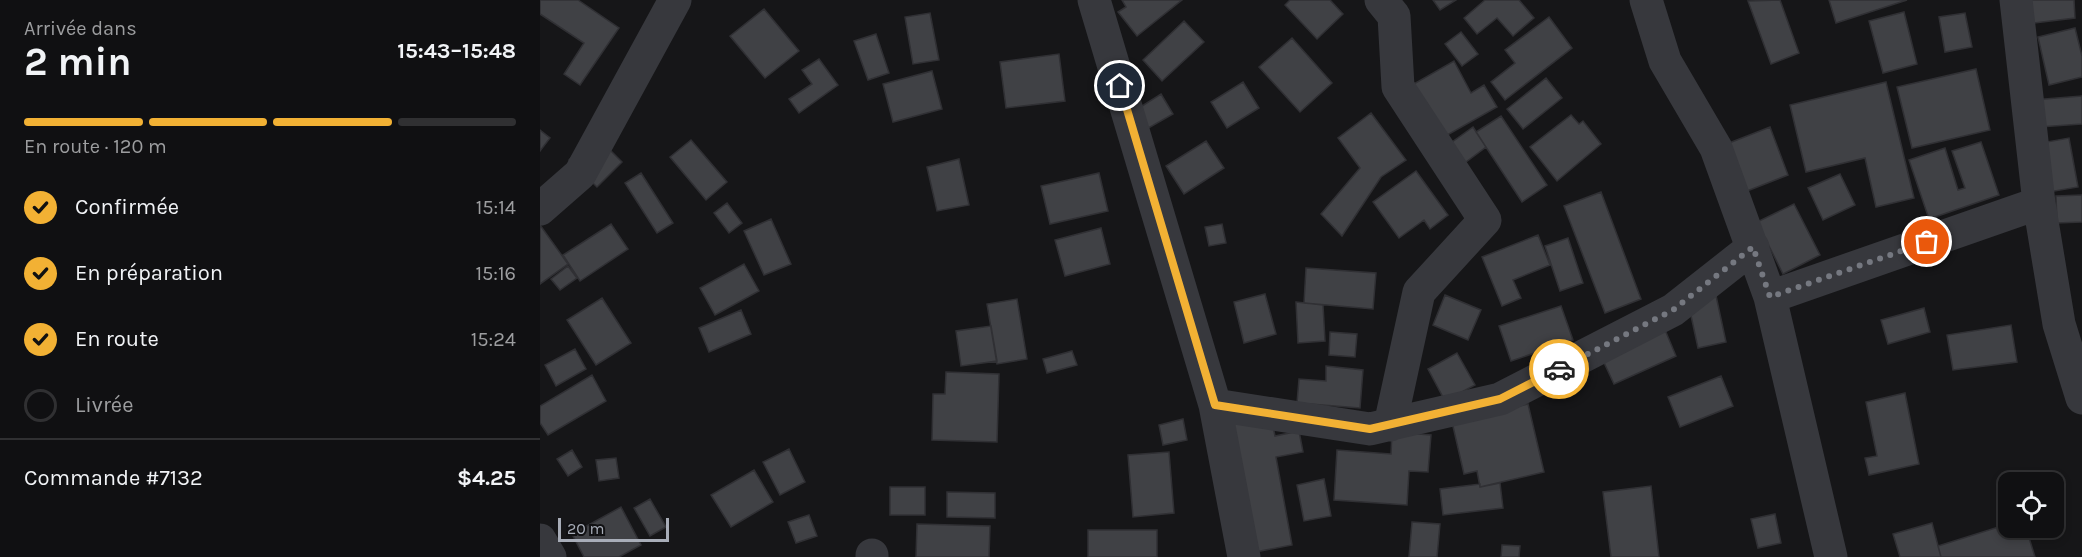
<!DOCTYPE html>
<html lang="fr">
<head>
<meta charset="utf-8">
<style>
  :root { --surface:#101012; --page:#1e1e20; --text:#f1f3f6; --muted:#9c9d9f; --line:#303032; --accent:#f2b134 }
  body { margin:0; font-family:Karla,sans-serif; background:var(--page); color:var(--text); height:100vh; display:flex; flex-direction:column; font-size:22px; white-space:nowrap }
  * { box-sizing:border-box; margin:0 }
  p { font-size:20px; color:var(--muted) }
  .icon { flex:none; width:33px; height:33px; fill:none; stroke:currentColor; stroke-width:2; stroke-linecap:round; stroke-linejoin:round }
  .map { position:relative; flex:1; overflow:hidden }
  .details { display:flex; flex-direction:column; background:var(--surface); width:540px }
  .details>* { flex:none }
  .fabs { position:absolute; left:1458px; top:472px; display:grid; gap:12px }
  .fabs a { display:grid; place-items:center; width:66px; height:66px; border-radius:12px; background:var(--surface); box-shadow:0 3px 9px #0003,0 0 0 2px var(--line); font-size:30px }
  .scale { position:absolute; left:18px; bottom:15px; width:111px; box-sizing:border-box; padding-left:6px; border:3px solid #a8adb8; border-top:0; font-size:16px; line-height:21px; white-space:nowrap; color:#a8adb8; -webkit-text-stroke:4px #111113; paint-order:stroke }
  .pin { position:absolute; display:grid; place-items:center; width:51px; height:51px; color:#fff; margin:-26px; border:3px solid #fff; border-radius:50%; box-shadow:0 2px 6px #0007 }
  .courier { position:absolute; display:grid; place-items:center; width:60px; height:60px; margin:-30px; border:4px solid #f2b134; border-radius:50%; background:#fff; color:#222; box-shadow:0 2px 8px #0007 }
  .summary em { font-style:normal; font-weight:700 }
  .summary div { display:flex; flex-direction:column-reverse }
  .summary { display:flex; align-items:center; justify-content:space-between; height:102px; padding:0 24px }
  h1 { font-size:39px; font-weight:700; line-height:45px }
  .bar { display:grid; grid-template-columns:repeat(4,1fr); gap:9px 6px; align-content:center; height:72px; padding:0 24px }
  .bar i { height:8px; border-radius:4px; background:var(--line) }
  .bar .active { background:var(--accent) }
  .bar p { grid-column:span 4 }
  .line { display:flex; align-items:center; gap:15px; padding:0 24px; border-top:2px solid var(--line) }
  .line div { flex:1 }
  ol { padding:0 24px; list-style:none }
  li { display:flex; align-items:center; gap:18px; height:66px }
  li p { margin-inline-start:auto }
  li .icon { padding:6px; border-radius:50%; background:var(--accent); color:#111; stroke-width:4 }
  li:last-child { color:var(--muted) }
  li i { width:33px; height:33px; border:3px solid var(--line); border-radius:50% }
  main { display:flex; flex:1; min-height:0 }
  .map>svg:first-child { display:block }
</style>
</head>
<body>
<main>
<section class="details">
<div class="summary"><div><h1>2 min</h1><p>Arrivée dans</p></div><em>15:43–15:48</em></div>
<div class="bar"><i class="active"></i><i class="active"></i><i class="active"></i><i></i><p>En route · 120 m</p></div>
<ol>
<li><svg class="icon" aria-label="check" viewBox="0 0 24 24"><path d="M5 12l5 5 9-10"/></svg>Confirmée<p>15:14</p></li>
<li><svg class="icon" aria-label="check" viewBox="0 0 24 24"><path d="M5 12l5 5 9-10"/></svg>En préparation<p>15:16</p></li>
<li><svg class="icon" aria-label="check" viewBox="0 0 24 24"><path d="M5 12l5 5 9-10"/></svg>En route<p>15:24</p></li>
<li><i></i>Livrée</li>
</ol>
<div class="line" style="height:78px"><div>Commande #7132</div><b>$4.25</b></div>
</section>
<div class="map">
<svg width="1542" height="557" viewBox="0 0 1542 557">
  <rect width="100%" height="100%" fill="#161618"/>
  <path fill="#404145" stroke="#303034" stroke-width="1.5" d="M0,0H38L79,28L40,85L24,74L44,43L0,14Z
    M582,0H642L597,36L578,12L586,7Z
    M750,0H790L803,14L777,39L745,5Z
    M893,0H916L900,10Z
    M945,0H979L994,18L973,36L957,18L937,34L924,18Z
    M1240,0L1259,53L1231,64L1208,1Z
    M1289,0H1367L1296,23Z
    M1465,0H1534L1535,18L1468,26Z
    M224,9L259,51L225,78L190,36Z
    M1364,12L1377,64L1343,73L1329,21Z
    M390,13L399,60L373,64L365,17Z
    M1425,13L1432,47L1405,52L1399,17Z
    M1009,17L1032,48L965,100L951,82L975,63L965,50Z
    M644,21L664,42L622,81L603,60Z
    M1535,28L1542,56V77L1509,85L1498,37Z
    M921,32L938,54L922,66L905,44Z
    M336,34L349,73L328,80L314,41Z
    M752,38L792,83L760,112L719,67Z
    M519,54L525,101L466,108L460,62Z
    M279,59L298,85L259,113L249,99L272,84L262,70Z
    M914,61L931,93L944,85L957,107L902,138L872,85Z
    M1436,69L1450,130L1372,148L1357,87Z
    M392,71L402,109L353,122L343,84Z
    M1006,78L1022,98L983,129L967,109Z
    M703,82L719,108L687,128L671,102Z
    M1346,82L1374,198L1336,207L1325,158L1266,172L1250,105Z
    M621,94L633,114L605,130L594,111Z
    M1542,96V124L1484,128L1481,101Z
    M831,113L866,160L841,177L802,236L781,214L820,168L798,138Z
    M1031,115L1039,124L1043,121L1061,144L1017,181L990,147Z
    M961,116L1007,185L982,202L936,132Z
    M933,127L946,147L922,165L908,145Z
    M1230,127L1248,175L1202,193L1184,145Z
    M0,130L10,138L0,151Z
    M55,135L82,162L57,187L29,160Z
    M1529,138L1538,187L1509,192L1501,143Z
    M151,140L187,182L166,200L130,157Z
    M666,141L684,168L644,194L626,166Z
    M1441,142L1459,195L1389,219L1369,160L1405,148L1418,190L1425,188L1412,151Z
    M419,159L429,205L397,211L387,167Z
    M876,171L908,215L890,229L884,220L859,238L833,202Z
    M101,173L133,223L117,233L85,183Z
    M559,173L568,211L510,224L501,186Z
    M1300,174L1315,205L1283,220L1268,188Z
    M1061,192L1101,299L1065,313L1024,206Z
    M1542,195V222L1517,223L1516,196Z
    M187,203L202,223L189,233L174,213Z
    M1254,204L1280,255L1243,274L1217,222Z
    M231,219L251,264L224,275L204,231Z
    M71,224L88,249L40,281L23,255Z
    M682,224L686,243L669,246L665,227Z
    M0,225L28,264L0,284Z
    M561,228L570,264L525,276L515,240Z
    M998,235L1010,265L973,280L981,298L962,306L942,257Z
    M1028,238L1043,283L1020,291L1005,246Z
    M204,264L219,291L175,315L160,288Z
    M28,266L37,278L20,290L11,279Z
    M766,268L836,273L833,309L764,303Z
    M1175,291L1186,342L1158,348L1147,297Z
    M725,294L736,334L704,343L694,302Z
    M905,295L941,310L928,340L893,325Z
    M62,298L91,343L56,365L27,320Z
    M477,299L487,359L457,364L447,304Z
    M756,302L783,305L785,341L758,343Z
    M1021,306L1033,340L971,361L959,326Z
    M1384,308L1390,332L1348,344L1341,320Z
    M201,310L211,334L169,352L159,328Z
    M1123,325L1136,356L1074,384L1060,354Z
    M1471,325L1477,362L1413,370L1407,335Z
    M451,326L457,361L421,366L416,331Z
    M790,332L817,334L815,357L789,355Z
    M35,349L46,369L16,386L5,365Z
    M532,351L537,365L507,373L503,359Z
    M917,353L935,385L905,401L888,369Z
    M786,366L823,370L820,408L757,403L759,379L786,381Z
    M406,372L459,374L457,442L392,440L393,394H405Z
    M52,375L66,401L8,435L0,423V406Z
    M1181,376L1193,406L1140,427L1128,397Z
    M1365,393L1379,464L1329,475L1325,458L1337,456L1326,402Z
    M988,404L1004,472L940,487L937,471L924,474L912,422Z
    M730,412L735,436L759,431L763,452L736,457L752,545L710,553L685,420Z
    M643,419L647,440L623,445L619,425Z
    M852,432L891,435L888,472L869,471L867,505L794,500L797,450L851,454Z
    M249,449L265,482L240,495L223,462Z
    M32,450L42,467L28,476L17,459Z
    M629,452L634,513L593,517L588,455Z
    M76,458L79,478L59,481L56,460Z
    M214,470L233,502L191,527L171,495Z
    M784,479L791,516L764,521L757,485Z
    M960,483L963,508L903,515L900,489L940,484V487Z
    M1111,486L1119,557H1071L1063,492Z
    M350,487H385V515H350Z
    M407,492L455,493V518L407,517Z
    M110,499L126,527L110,536L94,508Z
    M81,507L101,545L79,557H44L32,534Z
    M1235,514L1241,543L1218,548L1211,519Z
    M269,515L277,536L256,543L248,522Z
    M872,522L900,524L897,557H869Z
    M1392,523L1401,557H1360L1353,534Z
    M377,524L450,526L449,557H376Z
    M1468,524V528H1486L1495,557H1401L1398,546Z
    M548,530H617V557H548Z
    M962,545L980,546L979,557H961Z"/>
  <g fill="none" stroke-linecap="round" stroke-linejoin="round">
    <path stroke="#37383d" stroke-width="33" d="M554,0L675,405L704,557
      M841,0L854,16L858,87L945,220L879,292L850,425
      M1106,0L1125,61L1176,148L1230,297L1291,557
      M1476,0L1499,203L1519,324L1542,398
      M0,209L40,174L135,0
      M1230,297L1499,203
      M675,405L830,429L960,399L1133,310L1213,247
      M0,540L10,557
      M332,557V555"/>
  </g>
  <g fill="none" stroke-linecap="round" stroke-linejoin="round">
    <path stroke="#757880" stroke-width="6" stroke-dasharray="0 10.8" d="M1019,369L1133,310L1213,247L1230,297L1387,242"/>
    <path stroke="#f2b134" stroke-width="8" d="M580,86L675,405L830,429L960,399L1019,369"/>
  </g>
</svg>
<div class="fabs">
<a><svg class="icon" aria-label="locate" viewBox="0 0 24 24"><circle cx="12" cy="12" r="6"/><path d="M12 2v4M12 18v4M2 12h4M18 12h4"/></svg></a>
</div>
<div class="scale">20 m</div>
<div class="pin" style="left:1387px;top:242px;background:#ea580c"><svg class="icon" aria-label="bag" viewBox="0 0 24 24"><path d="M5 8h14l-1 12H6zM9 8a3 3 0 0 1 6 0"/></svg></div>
<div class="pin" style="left:580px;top:86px;background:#1f2937"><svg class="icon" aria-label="home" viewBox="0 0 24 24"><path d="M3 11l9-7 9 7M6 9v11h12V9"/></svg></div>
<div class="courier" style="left:1019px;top:369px"><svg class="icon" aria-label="car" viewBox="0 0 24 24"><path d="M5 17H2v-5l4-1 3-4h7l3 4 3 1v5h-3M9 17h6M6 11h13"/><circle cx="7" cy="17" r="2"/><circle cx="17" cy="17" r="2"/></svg></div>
</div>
</main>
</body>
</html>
